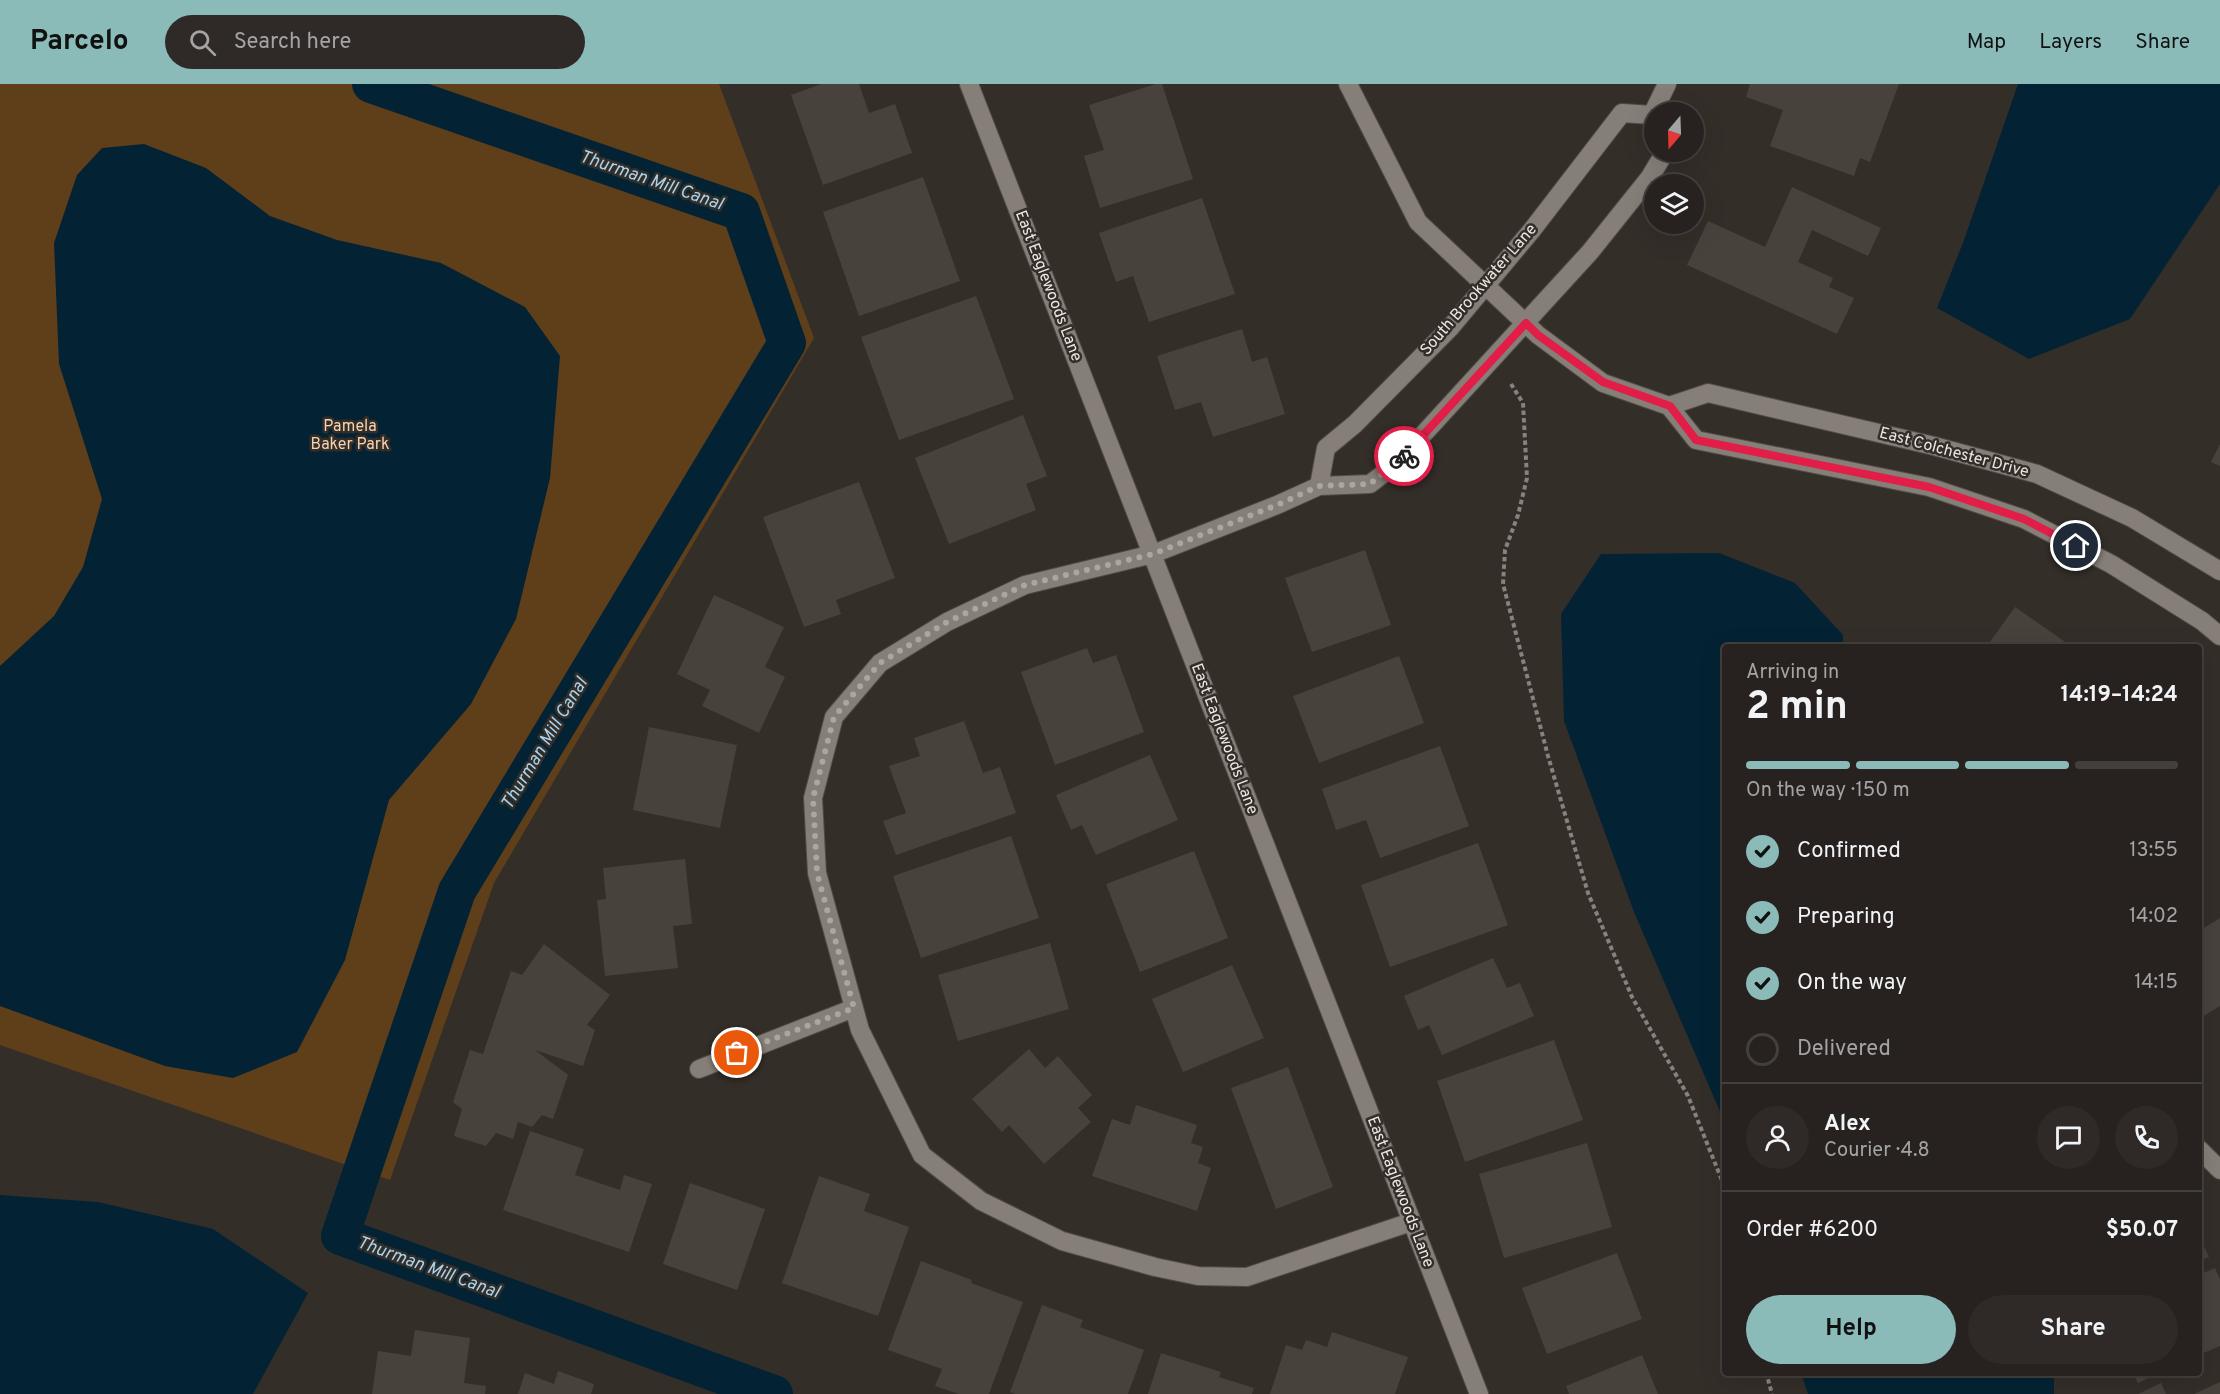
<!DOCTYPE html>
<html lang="en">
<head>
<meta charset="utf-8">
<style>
  :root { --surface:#27221f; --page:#2f2a28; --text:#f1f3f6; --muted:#a4a4a4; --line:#433f3d; --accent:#8bbbb9 }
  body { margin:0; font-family:Overpass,sans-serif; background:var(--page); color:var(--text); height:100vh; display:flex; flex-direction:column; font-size:22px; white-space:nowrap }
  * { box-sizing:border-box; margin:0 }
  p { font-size:20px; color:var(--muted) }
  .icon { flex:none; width:33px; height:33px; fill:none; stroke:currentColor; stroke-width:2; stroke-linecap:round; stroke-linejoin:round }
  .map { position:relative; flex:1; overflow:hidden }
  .details { position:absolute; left:1722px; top:560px; width:480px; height:732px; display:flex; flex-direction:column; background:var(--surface); border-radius:6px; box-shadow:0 6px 24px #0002,0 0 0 2px var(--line) }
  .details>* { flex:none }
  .needle { width:39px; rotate:199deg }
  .buttons { position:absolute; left:1644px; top:18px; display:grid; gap:12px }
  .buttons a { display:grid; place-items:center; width:60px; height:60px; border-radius:50%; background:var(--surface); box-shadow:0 6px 24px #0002,0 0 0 2px var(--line); font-size:30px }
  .pin { position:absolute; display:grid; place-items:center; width:51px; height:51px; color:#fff; margin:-26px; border:3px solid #fff; border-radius:50%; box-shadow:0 2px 6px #0007 }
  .courier { position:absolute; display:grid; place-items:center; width:60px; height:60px; margin:-30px; border:4px solid #e11d48; border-radius:50%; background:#fff; color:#222; box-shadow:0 2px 8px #0007 }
  .summary em { font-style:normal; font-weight:700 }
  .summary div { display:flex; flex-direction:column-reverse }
  .summary { display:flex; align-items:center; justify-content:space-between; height:102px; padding:0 24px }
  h1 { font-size:39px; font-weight:700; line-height:45px }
  .bar { display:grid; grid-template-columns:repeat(4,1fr); gap:9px 6px; align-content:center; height:72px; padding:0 24px }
  .bar i { height:8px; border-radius:4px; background:var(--line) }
  .bar .current { background:var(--accent) }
  .bar p { grid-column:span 4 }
  .line { display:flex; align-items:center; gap:15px; padding:0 24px; border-top:2px solid var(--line) }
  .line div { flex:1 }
  .round { display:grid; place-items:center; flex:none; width:63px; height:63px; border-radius:32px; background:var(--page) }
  ol { padding:0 24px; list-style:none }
  li { display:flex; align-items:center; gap:18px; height:66px }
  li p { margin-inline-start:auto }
  li .icon { padding:6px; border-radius:50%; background:var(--accent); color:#111; stroke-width:4 }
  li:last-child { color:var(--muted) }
  li i { width:33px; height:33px; border:3px solid var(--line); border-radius:50% }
  .button { display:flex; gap:12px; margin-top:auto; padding:12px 24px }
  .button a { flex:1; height:69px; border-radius:36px; background:var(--accent); color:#111; font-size:24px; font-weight:700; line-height:69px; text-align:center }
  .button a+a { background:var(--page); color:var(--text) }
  header { display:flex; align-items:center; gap:36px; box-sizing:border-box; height:84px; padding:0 30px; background:var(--accent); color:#111 }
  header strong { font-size:28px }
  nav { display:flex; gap:33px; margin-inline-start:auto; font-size:21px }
  .search { width:420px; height:54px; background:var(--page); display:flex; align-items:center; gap:15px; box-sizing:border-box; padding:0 21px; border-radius:33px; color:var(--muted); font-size:22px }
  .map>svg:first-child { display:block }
</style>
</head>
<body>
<header>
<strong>Parcelo</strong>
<div class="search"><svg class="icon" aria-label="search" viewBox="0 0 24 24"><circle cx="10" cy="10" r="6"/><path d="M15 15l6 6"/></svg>Search here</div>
<nav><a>Map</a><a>Layers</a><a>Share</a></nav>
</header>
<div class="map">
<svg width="2220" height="1310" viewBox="0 0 2220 1310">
  <rect width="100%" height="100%" fill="#342e29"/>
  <path fill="#5f3e1a" d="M0,0H719L814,254L494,799L390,1096L0,961Z"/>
  <path fill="#032334" d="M2018,0H2220V100L2130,235L2029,275L1937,224L1964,156Z
    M144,60L206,84L270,132L337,156L441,179L525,223L560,272L550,394L516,535L471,620L389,716L345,876L297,968L233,994L165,982L0,922V582L54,532L83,483L102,415L59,280L54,159L77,91L102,64Z
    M1719,469L1795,499L1843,551V562H1725V1039L1634,828L1564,637L1561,530L1601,470Z
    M0,1111L98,1118L213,1145L308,1209L253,1310H0Z
    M1801,1289H2054V1310H1808Z"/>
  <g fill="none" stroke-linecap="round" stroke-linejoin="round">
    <path stroke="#032334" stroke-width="38" d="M371,0L741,128L787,259L457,807L340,1152L774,1310"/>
  </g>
  <path fill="#48423d" d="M821,0H859L869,29L895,20L912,69L823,101L791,11Z
    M1156,0H1162L1193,95L1100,124L1084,72L1104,66L1089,21Z
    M1750,0H1899L1870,78L1860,74L1854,92L1770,62L1783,26L1746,13Z
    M923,93L960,197L859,232L823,128Z
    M1792,103L1881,144L1868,172L1812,146L1798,178L1833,194L1829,203L1854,214L1837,250L1687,181L1708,137L1765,163Z
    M1202,114L1235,210L1149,238L1133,192L1116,198L1099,149Z
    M976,212L1014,315L899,356L861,253Z
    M1242,245L1252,278L1267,273L1285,330L1213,353L1201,318L1175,326L1157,272Z
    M1023,331L1047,392L1026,400L1036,426L949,460L915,374Z
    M2220,360V382L2211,378Z
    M859,398L895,494L836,516L841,530L804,543L763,433Z
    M1365,466L1391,541L1312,568L1285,494Z
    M714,511L784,543L765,583L785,593L759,649L702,622L710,606L677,590Z
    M2015,523L2071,562H1987Z
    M1087,564L1093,579L1116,571L1144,648L1055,681L1021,588Z
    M1399,572L1424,639L1319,679L1293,612Z
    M964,637L983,689L1000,683L1016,729L896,771L883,737L906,729L889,682L920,672L914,654Z
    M649,643L737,661L720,744L633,726Z
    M1440,662L1469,742L1380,774L1366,736L1336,746L1322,705Z
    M1150,671L1178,736L1096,771L1082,741L1071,746L1056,711Z
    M1011,752L1039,834L921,874L893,792Z
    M1478,759L1508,841L1390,883L1361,801Z
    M1194,767L1228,854L1140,888L1106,800Z
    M685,775L692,840L673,842L678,884L605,892L597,816L606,815L603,784Z
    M2220,834V922L2202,933L2199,927V847Z
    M1050,859L1069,925L958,957L938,891Z
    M544,860L610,911L587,941L595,946L583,982L535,966L568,991L553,1035L542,1031L532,1043L518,1038L513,1055L496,1049L486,1062L454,1052L462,1025L453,1018L470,966L483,970L511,887L522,891Z
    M1493,874L1507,904L1520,899L1534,932L1442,971L1429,941L1418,946L1404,912Z
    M1232,881L1264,954L1183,988L1152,915Z
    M1554,956L1583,1036L1465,1078L1437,997Z
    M1029,965L1045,984L1058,972L1092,1011L1078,1024L1091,1038L1044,1080L1009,1041L1002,1048L972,1015Z
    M1288,983L1333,1103L1276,1125L1231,1004Z
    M1136,1021L1197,1041L1191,1059L1203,1063L1198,1079L1211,1084L1197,1127L1092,1092L1112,1035L1130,1041Z
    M530,1047L584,1065L575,1091L620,1106L624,1091L652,1100L629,1168L503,1126Z
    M1587,1059L1612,1143L1504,1174L1479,1090Z
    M819,1092L870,1110L864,1127L909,1143L878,1232L782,1199Z
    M690,1099L765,1125L737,1206L663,1180Z
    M2199,1151L2209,1173L2199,1177Z
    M1617,1169L1642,1235L1547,1270L1522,1204Z
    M921,1177L972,1196L971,1199L1023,1218L989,1310H959L935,1302L942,1285L888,1266Z
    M2215,1184L2220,1195V1262L2199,1271V1191Z
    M1042,1221L1083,1236L1080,1243L1144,1266L1128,1310H1015L1010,1308Z
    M415,1246L470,1254L464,1299L486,1302L485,1310H372L378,1267L411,1272Z
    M1332,1248L1408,1273L1395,1310H1270L1286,1261L1302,1266L1306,1256L1327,1263Z
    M1161,1269L1221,1288L1219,1293L1254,1304L1252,1310H1148Z
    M1642,1271L1658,1310H1569L1566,1302Z
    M558,1287L594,1300L591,1310H518L525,1289L554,1300Z
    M2133,1288H2161L2138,1299Z
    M2220,1298V1310H2194Z
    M2161,1299L2166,1310H2138Z"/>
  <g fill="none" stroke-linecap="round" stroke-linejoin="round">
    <defs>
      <path id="minor" d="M969,0L1479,1310
        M1652,31L1667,0
        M1654,36L1652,31L1622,29L1532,146L1450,244L1355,340L1326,364L1319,402L1370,400L1397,379L1590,168L1650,93L1665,68
        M1319,402L1277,421L1153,470L1025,501L947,538L880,579L834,633L813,714L817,789L860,946L922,1071L981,1117L1062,1157L1155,1183L1198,1192L1247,1193L1411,1138
        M699,985L854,924
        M2199,1065L2220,1086"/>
      <path id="tertiary" d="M1348,0L1418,138L1538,251L1603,299L1669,322L1696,356L1929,403L2024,435L2111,480L2202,537L2220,552
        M1669,322L1708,309L1934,362L2037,390L2132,434L2220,487"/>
    </defs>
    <use href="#minor" stroke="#524c48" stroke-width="20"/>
    <use href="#tertiary" stroke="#524c48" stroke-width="20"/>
    <path stroke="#87827d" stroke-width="4" stroke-dasharray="4.5 3" stroke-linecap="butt" d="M1511,300L1523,319L1527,394L1518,431L1505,466L1503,500L1548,672L1588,809L1632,913L1688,1012L1725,1104
      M1766,1288L1772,1310"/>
    <use href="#minor" stroke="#857f78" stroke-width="18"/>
    <use href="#tertiary" stroke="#857f78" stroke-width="18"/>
  </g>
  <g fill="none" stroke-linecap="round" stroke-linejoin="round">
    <path stroke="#aba6a2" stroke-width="6" stroke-dasharray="0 10.8" d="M737,969L854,924L817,789L813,714L834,633L880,579L947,538L1025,501L1153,470L1277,421L1319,402L1370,400L1404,372"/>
    <path stroke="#e11d48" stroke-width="8" d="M1404,372L1526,239L1538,251L1603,298L1670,322L1696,356L1929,403L2024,435L2076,462"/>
  </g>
  <g text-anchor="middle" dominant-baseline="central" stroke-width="5" stroke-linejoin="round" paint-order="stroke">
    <g font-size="16" fill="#ebe7e3" stroke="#342e29">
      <text transform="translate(1048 202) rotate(69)">East Eaglewoods Lane</text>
      <text transform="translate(1479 206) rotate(-49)">South Brookwater Lane</text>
      <text transform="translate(1954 369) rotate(15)">East Colchester Drive</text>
      <text transform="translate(1224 655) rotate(69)">East Eaglewoods Lane</text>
      <text transform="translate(1400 1108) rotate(69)">East Eaglewoods Lane</text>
    </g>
    <g font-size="16" fill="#f7d3b1" stroke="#342e29">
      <text x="350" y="343">Pamela<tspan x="350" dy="18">Baker Park</tspan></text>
    </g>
    <g font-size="18" font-style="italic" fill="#a7d4f0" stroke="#342e29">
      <text transform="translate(651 97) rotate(19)">Thurman Mill Canal</text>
      <text transform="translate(545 660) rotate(-59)">Thurman Mill Canal</text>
      <text transform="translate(428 1184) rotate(20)">Thurman Mill Canal</text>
    </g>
  </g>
</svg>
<div class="buttons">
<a><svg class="needle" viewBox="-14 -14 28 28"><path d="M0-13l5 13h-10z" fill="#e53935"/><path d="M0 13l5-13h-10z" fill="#a4a4a4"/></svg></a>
<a><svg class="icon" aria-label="layers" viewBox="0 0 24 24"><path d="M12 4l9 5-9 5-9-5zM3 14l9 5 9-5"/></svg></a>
</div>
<div class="pin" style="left:737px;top:969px;background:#ea580c"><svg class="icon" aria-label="bag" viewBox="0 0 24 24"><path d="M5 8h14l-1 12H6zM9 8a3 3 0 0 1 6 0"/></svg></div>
<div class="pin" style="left:2076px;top:462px;background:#1f2937"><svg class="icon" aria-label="home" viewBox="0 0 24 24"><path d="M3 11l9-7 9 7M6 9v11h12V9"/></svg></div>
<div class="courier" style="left:1404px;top:372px"><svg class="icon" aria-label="bike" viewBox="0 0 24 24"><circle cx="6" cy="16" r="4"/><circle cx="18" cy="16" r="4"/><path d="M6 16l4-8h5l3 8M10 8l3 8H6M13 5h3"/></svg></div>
<section class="details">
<div class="summary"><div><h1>2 min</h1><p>Arriving in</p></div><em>14:19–14:24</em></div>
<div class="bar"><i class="current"></i><i class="current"></i><i class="current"></i><i></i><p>On the way · 150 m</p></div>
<ol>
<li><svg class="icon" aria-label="check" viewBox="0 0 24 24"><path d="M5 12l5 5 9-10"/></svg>Confirmed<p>13:55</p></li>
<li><svg class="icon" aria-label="check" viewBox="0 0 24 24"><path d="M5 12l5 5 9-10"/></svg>Preparing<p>14:02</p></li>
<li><svg class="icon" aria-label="check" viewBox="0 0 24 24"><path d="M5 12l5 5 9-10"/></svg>On the way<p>14:15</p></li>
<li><i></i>Delivered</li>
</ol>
<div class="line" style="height:108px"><a class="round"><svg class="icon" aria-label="person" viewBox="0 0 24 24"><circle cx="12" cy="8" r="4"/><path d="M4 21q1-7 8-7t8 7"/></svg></a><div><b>Alex</b><p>Courier · 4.8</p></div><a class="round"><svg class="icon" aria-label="chat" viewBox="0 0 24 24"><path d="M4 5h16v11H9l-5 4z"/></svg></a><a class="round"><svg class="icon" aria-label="phone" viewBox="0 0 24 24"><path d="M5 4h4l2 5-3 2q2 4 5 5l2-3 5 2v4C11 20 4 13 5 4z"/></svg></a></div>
<div class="line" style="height:78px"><div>Order #6200</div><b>$50.07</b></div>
<div class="button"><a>Help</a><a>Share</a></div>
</section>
</div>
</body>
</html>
